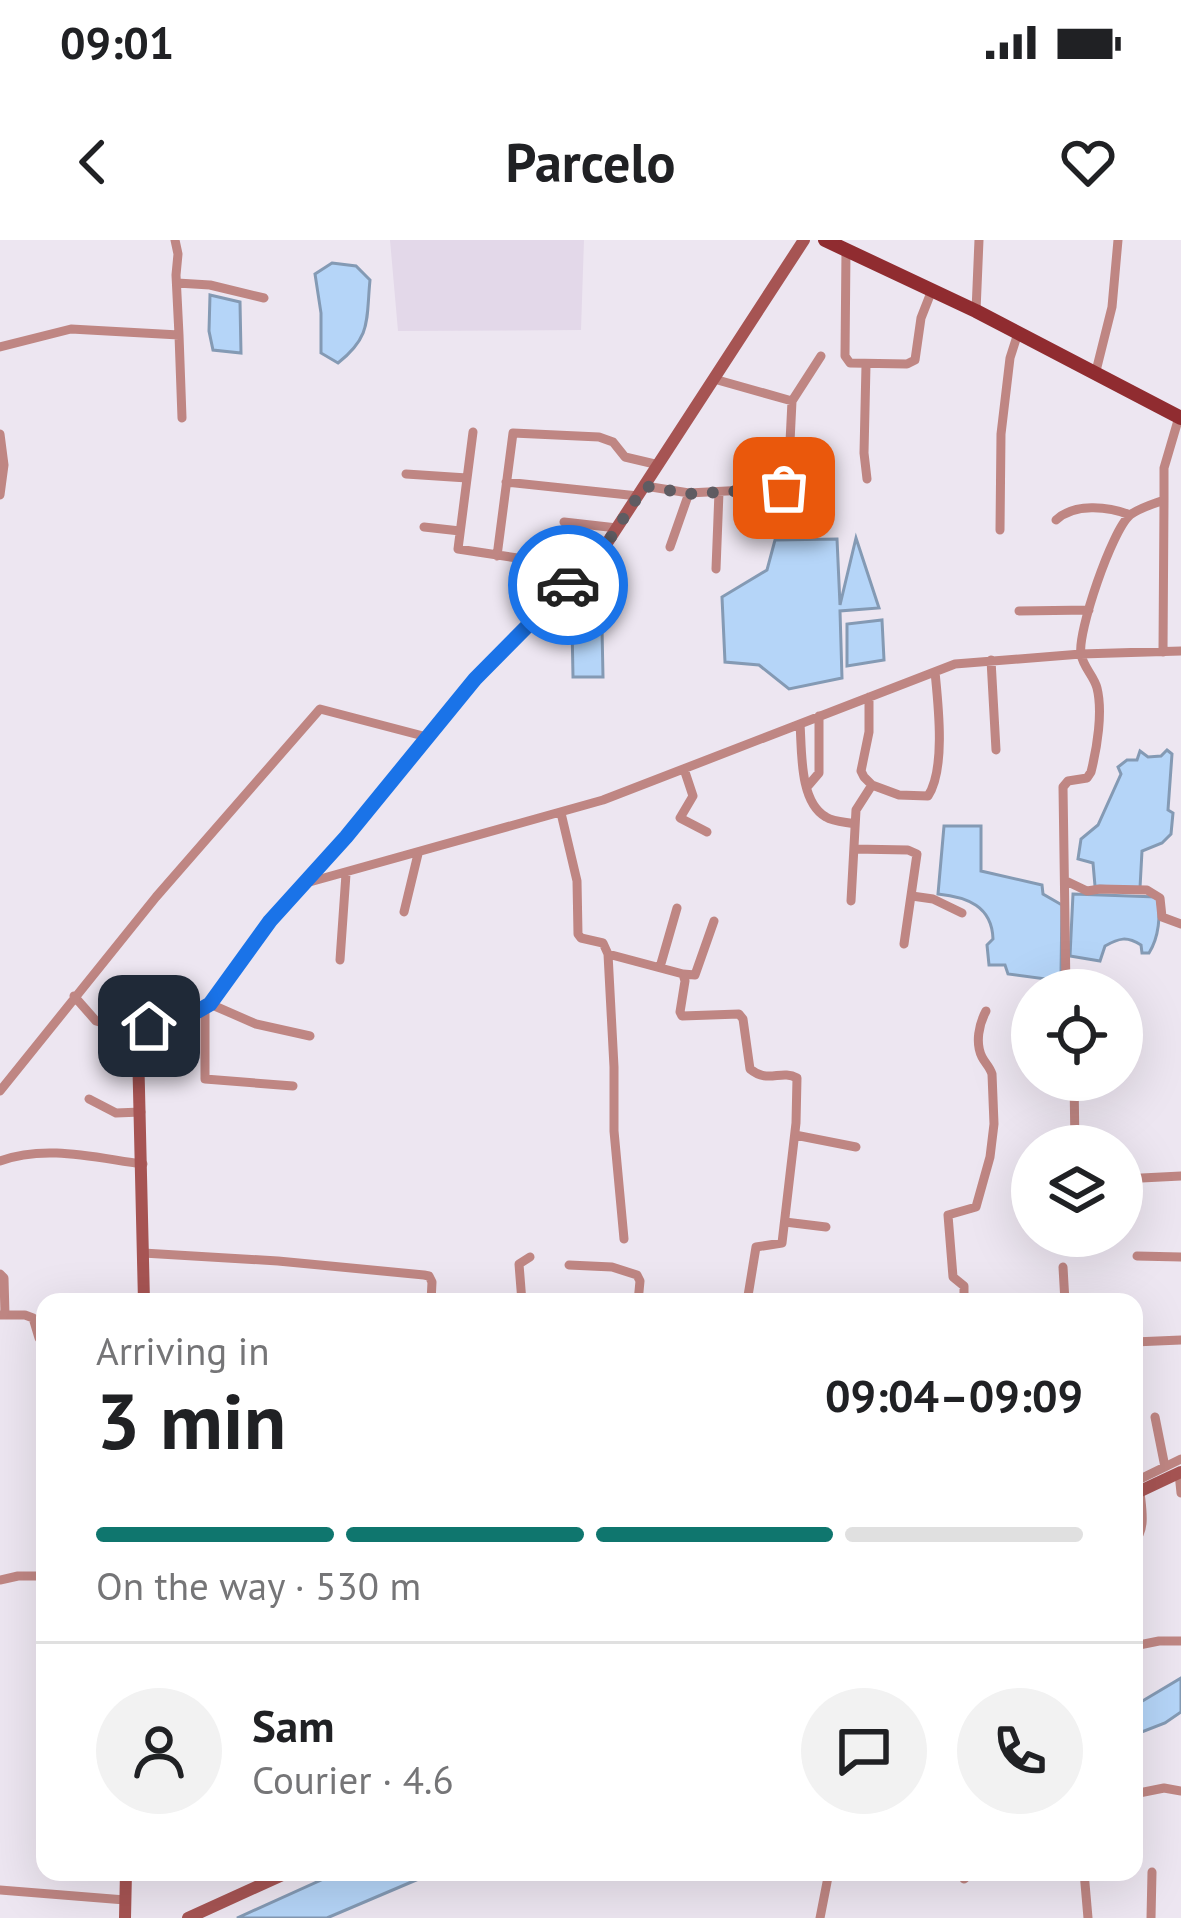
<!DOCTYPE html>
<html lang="en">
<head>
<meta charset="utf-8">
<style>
  :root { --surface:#fff; --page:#f2f2f2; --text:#202124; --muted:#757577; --line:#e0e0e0; --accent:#0f766e }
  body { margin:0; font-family:"PT Sans",sans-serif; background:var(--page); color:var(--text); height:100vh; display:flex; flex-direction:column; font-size:45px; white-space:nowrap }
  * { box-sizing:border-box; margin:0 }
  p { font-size:39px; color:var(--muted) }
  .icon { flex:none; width:66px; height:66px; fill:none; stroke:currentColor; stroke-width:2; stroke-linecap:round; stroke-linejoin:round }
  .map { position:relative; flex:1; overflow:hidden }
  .details { position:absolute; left:36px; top:1053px; width:1107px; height:588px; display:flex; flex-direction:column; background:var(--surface); border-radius:24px; box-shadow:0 12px 48px #0002 }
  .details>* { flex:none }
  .controls { position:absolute; left:1011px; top:729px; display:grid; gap:24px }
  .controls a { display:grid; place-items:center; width:132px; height:132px; border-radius:50%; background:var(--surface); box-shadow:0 12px 48px #0002; font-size:60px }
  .pin { position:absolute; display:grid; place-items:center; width:102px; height:102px; color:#fff; margin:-51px; border-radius:24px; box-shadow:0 6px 18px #0006 }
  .courier { position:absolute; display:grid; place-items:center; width:120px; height:120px; margin:-60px; border:9px solid #1a73e8; border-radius:50%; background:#fff; color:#222; box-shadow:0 3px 15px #0007 }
  .summary em { font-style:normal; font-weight:700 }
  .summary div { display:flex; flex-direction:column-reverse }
  .summary { display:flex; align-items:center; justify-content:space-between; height:204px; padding:0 60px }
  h1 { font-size:78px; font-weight:700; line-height:90px }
  .bar { display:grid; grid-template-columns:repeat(4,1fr); gap:18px 12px; align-content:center; height:144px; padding:0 60px }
  .bar i { height:15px; border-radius:9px; background:var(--line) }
  .bar .current { background:var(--accent) }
  .bar p { grid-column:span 4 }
  .line { display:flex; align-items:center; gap:30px; padding:0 60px; border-top:3px solid var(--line) }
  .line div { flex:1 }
  .round { display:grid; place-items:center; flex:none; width:126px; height:126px; border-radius:63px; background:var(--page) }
  .status { display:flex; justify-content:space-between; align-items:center; height:84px; padding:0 60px; background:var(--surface); direction:ltr }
  .status svg { height:33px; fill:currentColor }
  header { display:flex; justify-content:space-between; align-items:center; height:156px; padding:0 60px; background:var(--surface); font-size:54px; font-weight:700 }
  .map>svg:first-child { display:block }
</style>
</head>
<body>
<div class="status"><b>09:01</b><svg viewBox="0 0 49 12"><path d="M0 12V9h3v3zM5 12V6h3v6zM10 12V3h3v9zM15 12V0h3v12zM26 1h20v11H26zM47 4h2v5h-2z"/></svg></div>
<header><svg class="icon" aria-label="back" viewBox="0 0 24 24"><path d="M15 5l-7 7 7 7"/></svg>Parcelo<svg class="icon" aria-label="heart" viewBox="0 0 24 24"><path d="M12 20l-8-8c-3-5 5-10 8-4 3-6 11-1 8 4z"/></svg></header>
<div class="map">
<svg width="1181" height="1678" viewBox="0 0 1181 1678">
  <rect width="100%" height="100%" fill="#ede6f1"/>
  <path fill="#e3d8e9" d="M390,0H584L581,90L398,91Z"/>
  <path fill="#b5d5f8" stroke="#849ab4" stroke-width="3" d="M332,23L356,26L370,40C366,80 372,96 338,123L321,113V73L315,34Z
    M210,55L240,62L241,113L213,110L209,91Z
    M856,298L879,368L840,371L842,438L789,449L759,425L725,422L722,357L767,330L775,300L837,299L840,365Z
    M882,380L884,420L847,426V384Z
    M572,385L602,388L603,437H573Z
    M1167,510L1172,514L1168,570L1173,573L1171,594L1162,603L1142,611L1140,648L1095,646L1093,623L1078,619L1081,599L1098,585L1121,534L1118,527L1127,520H1137L1140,511L1148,517L1161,516Z
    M944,586H981V631L1042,645L1043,654L1062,665L1061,733L1053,740L1008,734L1005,725H989L987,705L993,699C992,666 967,657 938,654Z
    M1073,654L1157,657C1161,675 1159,697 1149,713H1142L1141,705C1127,696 1119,698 1105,706L1100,721L1070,716Z
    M1181,1438V1472L1165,1483L1134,1495V1466Z
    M339,1632H435L327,1678H237Z"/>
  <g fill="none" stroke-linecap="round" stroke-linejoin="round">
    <path stroke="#bf8683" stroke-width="9" d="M175,0L178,14L176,35L179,95
      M846,10L845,116L850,123L907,124L915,120L921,78L932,50
      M177,43L210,45L264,58
      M976,71L979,0
      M0,107L71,89L179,95L182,178
      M866,125L864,213L867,239
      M1095,135L1112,67L1118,0
      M714,139L792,161
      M473,192L458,309L583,328
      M0,194L4,225L0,255
      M406,234L467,238
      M506,242L638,256
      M645,246L689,253L785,248L788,243L792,161L821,116
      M1056,280C1074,263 1108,266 1130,275
      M564,282L617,288
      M424,287L460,291
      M1000,290L1001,194L1010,118L1018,93
      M670,307L689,253
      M497,316L513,193L599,197L613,202L625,217L659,225
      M716,329L719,252
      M1019,371L1089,370
      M1163,412L1164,260
      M991,420L996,510
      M869,457V492L861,531L864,537L872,545L899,555L928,556C946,529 938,463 935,432
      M800,484C802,510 799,562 826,577C834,582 846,582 855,584
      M684,529L693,556L680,578L707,592
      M807,547L819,533V476
      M561,573L577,641L578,694L581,698L603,703L608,714L614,827V891L624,999
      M854,609L908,610L917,614L904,704
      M1066,641L1087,651L1100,649L1147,650L1160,658L1162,677L1181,684
      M306,643L603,560L955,424L1081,414L1181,411
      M912,656L933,659L962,673
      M851,661L856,570L872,545
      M404,672L418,614
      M608,714L683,734L685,741L680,772L682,776L739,774L743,779L750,829C768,844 781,829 797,838L796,883L782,1003L756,1007L747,1062
      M340,720L346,634
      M660,727L677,668
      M683,734L695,735L714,681
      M1066,750L1063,547L1068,541L1087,538L1091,532C1097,508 1103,472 1097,448C1094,436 1083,427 1081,414C1077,393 1112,290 1130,275C1139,268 1153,264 1164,260V228L1179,177
      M74,756L96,781L141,794
      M210,764L256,784L310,796
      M205,768V839L293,846
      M1074,840L1075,906
      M0,851L156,657L320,469L427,497
      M89,859L116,873L141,872
      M795,895L856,907
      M0,921C45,904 96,918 143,924
      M1122,939L1181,936
      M785,982L826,987
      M143,1013L278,1021L424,1035L429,1036L432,1042L431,1062
      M1137,1016L1181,1017
      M569,1025L612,1027L637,1035L640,1041L638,1062
      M1063,1027L1065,1062
      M0,1034L4,1038L5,1075
      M522,1062L519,1024L530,1017
      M964,1062V1046L953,1037L948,975L976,967L990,917L994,884L992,834C990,827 985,823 982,817C975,803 979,784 986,771
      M0,1075H25L33,1078L39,1098L45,1104
      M1134,1102L1181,1100
      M1155,1177L1165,1227
      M1179,1233L1181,1253
      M1134,1242L1181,1219
      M1134,1301C1147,1290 1141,1266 1140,1251
      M0,1340L18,1336H45
      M1134,1406L1159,1401H1181
      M1134,1554L1164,1548L1181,1551
      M1084,1632L1088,1678
      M964,1639L972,1632
      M0,1650L125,1660
      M820,1678L829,1632
      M1151,1678L1152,1632"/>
    <path stroke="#a65453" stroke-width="12" d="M144,1062L138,808C142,774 186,779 210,764L270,681L346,597L475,439L607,303L804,0
      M1134,1254L1181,1232
      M125,1678L126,1632
      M188,1678L289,1632"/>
    <path stroke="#902c30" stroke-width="14" d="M825,0L976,71L1181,178"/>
  </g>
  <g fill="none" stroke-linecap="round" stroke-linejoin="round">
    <path stroke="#5f5c62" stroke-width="12" stroke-dasharray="0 21.6" d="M568,345L607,303L645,246L689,254L784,248"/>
    <path stroke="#1a73e8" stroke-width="15" d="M149,786L198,771L210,764L270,681L346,597L475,439L568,345"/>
  </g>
</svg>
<div class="controls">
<a><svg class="icon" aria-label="locate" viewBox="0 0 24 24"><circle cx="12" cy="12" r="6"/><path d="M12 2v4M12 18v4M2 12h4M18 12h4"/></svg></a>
<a><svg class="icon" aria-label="layers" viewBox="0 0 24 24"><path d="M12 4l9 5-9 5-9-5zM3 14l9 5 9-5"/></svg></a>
</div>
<div class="pin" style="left:784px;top:248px;background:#ea580c"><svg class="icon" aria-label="bag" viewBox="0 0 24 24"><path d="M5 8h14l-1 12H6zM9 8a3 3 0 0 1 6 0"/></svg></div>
<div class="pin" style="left:149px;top:786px;background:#1f2937"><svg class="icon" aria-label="home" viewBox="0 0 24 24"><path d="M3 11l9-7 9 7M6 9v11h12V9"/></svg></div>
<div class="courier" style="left:568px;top:345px"><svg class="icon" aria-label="car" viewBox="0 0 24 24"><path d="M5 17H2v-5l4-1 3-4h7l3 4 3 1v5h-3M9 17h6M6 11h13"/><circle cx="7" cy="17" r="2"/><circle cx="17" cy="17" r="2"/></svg></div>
<section class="details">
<div class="summary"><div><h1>3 min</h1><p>Arriving in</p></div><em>09:04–09:09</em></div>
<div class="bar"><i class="current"></i><i class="current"></i><i class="current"></i><i></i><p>On the way · 530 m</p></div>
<div class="line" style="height:216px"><a class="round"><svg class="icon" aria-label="person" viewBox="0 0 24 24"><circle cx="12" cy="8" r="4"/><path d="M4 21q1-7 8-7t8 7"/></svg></a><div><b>Sam</b><p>Courier · 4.6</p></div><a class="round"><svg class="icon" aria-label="chat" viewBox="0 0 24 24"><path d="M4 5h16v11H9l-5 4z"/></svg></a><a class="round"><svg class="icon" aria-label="phone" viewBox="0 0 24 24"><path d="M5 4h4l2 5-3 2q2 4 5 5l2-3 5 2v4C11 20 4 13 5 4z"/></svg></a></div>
</section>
</div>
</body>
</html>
